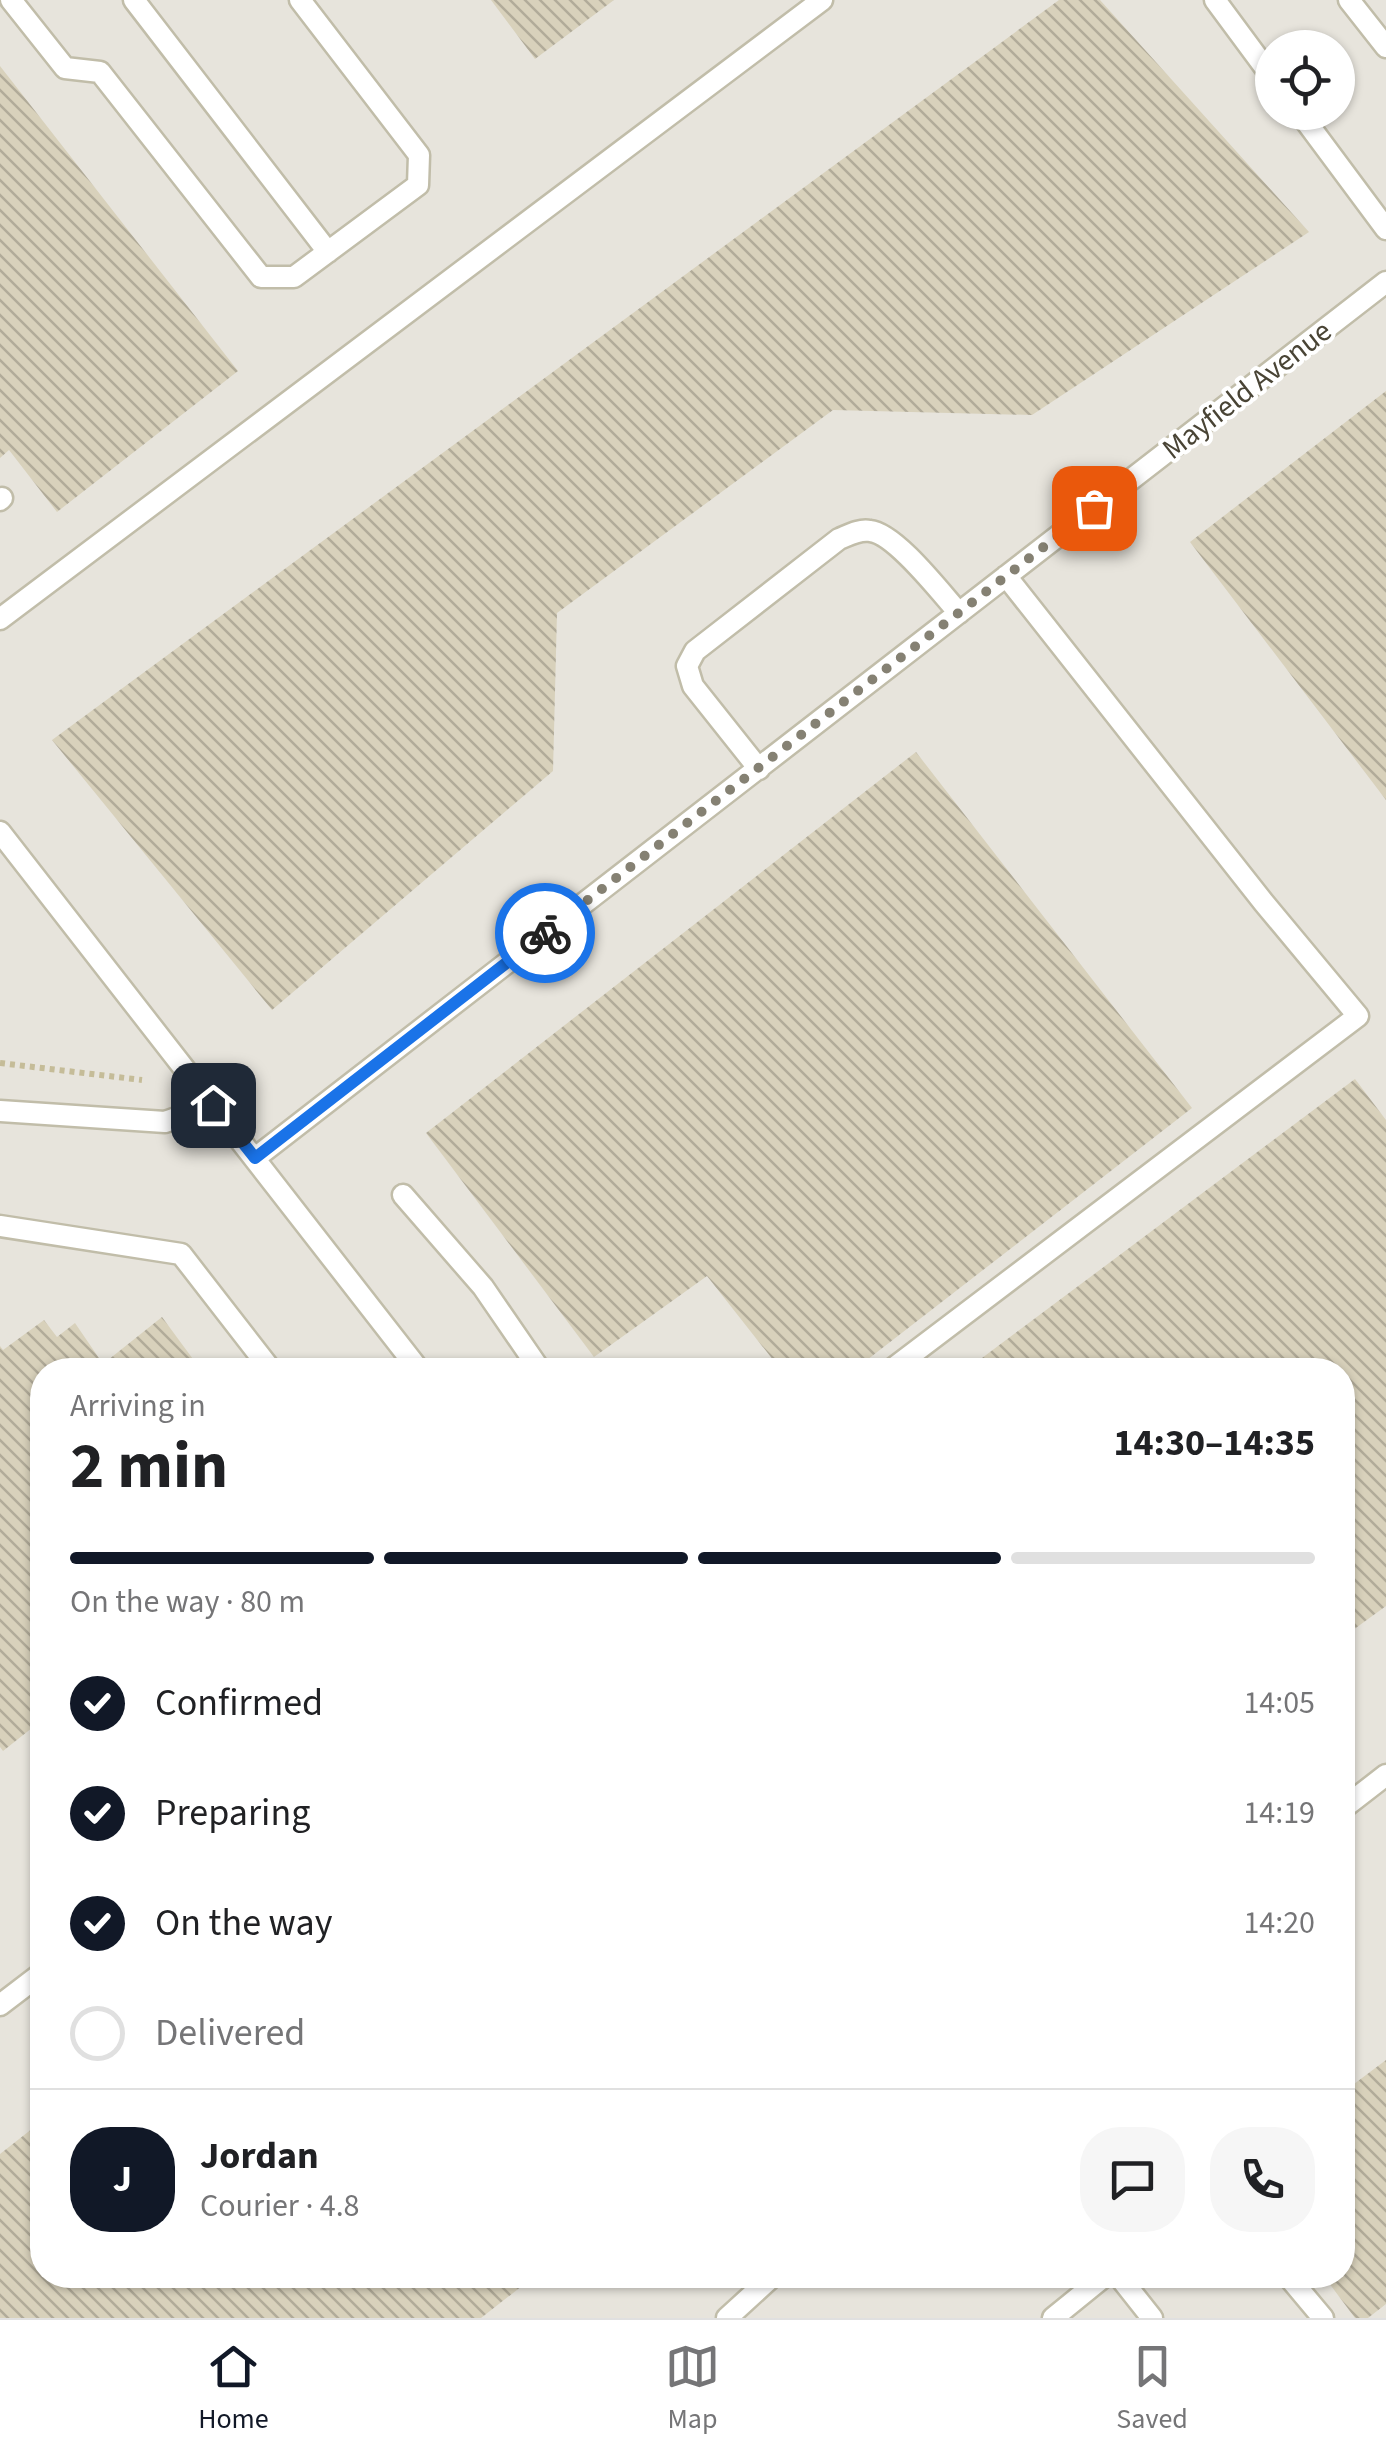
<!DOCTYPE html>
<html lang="en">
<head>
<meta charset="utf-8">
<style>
  :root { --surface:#fff; --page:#f6f6f6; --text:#202124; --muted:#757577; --line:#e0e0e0; --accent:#111827 }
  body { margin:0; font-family:"Source Sans 3",sans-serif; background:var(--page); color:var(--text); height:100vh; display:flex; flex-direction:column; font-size:38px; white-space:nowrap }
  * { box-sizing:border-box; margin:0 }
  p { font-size:32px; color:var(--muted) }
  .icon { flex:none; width:55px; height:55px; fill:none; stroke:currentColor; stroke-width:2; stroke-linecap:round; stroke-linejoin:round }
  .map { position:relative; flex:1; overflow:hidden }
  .panel { position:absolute; left:30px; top:1358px; width:1325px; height:930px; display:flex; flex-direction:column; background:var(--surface); border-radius:40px; box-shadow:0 2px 8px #0004 }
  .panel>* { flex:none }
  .buttons { position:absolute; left:1255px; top:30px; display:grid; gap:20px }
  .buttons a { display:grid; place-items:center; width:100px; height:100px; border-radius:50%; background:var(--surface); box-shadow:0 2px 8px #0004; font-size:50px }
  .pin { position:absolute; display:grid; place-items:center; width:85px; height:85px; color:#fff; margin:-42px; border-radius:20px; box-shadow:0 5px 15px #0006 }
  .courier { position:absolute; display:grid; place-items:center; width:100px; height:100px; margin:-50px; border:8px solid #1a73e8; border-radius:50%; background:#fff; color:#222; box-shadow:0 2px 12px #0007 }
  .overview em { font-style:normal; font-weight:700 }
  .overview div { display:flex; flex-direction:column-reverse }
  .overview { display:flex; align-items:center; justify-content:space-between; height:170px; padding:0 40px }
  h1 { font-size:65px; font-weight:700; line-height:75px }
  .bar { display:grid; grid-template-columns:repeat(4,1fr); gap:15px 10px; align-content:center; height:120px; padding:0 40px }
  .bar i { height:12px; border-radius:8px; background:var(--line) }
  .bar .current { background:var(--accent) }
  .bar p { grid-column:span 4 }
  .line { display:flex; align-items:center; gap:25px; padding:0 40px; border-top:2px solid var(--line) }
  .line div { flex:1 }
  .round { display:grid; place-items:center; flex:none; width:105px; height:105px; border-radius:40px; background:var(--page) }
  ol { padding:0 40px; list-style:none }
  li { display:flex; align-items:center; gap:30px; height:110px }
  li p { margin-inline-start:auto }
  li .icon { padding:10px; border-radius:50%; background:var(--accent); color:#fff; stroke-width:4 }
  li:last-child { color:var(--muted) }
  li i { width:55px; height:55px; border:5px solid var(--line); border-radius:50% }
  .menu { display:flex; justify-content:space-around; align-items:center; height:140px; border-top:2px solid var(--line); background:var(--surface); font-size:28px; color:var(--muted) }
  .menu a { display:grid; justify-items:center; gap:5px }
  .menu .current { color:var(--accent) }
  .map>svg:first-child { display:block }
</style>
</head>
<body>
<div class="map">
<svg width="1386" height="2318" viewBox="0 0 1386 2318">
  <defs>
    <pattern id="building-back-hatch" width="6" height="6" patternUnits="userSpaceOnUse" patternTransform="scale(2.5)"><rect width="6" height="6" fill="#d8d1bb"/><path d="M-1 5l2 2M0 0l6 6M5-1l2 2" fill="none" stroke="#b1ab99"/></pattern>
  </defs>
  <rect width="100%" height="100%" fill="#f5f3e7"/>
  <path fill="#e7e4dc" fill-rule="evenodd" d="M0,0H1386V2318H0ZM1272,48H1338V112H1272ZM42,1370H1342V2275H42Z"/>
  <path fill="url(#building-back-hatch)" d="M491,0H614L535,59Z
    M1059,0H1100L1309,232L1032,415L833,410L557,613L553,771L272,1010L52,740Z
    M0,66L238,371L57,512L9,450L0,458Z
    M1386,391V800L1190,542Z
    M916,752L1192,1108L854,1370H781L707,1276L594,1357L426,1133Z
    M1355,1079L1386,1120V1606L1342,1638V1370H966Z
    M162,1317L201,1370H42V1720L3,1751L0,1747V1346L3,1350L44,1320L57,1337L75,1323L103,1364Z
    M1386,2060V2304L1368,2318H1355L1323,2275H1342V2093Z
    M42,2121V2275H536L481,2318H0V2154Z"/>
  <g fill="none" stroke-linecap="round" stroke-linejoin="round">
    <defs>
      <path id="service" d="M11,0L65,68L100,72L261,277H294L418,185L419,155L300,0
        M134,0L328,252
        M1215,0L1272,77
        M1349,0L1386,47
        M1299,112L1386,229
        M0,500L2,498
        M0,619L822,0
        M759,769L693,686L687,666L695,651L839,539C849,535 859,529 870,531C895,533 941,593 959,613
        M0,832L419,1370
        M0,1111L165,1122L213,1105
        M255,1158L1386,282
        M403,1195L483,1287L540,1370
        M0,1226L181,1254L271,1370
        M891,1370L1358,1016L1264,903L1006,576
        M1342,1809L1386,1775
        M0,2005L42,1973
        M1118,2275L1152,2318
        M1287,2275L1323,2318
        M727,2318L774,2275
        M1053,2318L1106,2275"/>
    </defs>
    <use href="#service" stroke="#c1bda9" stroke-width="25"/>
    <path stroke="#c5bc98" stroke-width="6" stroke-dasharray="5 5" stroke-linecap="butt" d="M0,1063L142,1080"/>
    <use href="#service" stroke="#fff" stroke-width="20"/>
  </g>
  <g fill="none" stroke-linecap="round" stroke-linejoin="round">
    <path stroke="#858173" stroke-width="10" stroke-dasharray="0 18" d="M545,933L1094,508"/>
    <path stroke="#1a73e8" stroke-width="12" d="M213,1105L255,1158L545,933"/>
  </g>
  <g text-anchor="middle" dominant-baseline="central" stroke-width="8" stroke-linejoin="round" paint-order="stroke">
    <g font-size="30" fill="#494435" stroke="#fff">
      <text transform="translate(1247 390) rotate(-38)">Mayfield Avenue</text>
    </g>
  </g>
</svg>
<div class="buttons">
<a><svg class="icon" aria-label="locate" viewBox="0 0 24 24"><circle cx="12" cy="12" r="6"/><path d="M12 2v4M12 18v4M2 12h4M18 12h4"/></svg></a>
</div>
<div class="pin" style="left:1094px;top:508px;background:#ea580c"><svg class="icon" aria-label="bag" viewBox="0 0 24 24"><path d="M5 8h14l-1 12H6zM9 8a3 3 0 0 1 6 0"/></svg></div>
<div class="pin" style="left:213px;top:1105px;background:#1f2937"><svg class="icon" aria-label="home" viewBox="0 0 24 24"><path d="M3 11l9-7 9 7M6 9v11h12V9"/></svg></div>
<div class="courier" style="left:545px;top:933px"><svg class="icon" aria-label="bike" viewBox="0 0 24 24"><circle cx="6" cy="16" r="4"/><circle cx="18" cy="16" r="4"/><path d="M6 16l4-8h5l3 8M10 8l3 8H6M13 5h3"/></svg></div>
<section class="panel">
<div class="overview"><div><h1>2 min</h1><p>Arriving in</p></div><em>14:30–14:35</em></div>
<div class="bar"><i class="current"></i><i class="current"></i><i class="current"></i><i></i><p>On the way · 80 m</p></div>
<ol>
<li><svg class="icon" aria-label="check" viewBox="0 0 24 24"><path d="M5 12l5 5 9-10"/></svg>Confirmed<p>14:05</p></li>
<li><svg class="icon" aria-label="check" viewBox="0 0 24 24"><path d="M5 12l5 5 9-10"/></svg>Preparing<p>14:19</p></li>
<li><svg class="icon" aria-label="check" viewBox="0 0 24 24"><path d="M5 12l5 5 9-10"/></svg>On the way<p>14:20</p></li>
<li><i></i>Delivered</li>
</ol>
<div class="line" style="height:180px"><b class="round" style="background:var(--accent);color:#fff">J</b><div><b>Jordan</b><p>Courier · 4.8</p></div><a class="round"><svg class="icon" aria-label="chat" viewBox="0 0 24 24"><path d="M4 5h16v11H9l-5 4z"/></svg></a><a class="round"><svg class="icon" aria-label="phone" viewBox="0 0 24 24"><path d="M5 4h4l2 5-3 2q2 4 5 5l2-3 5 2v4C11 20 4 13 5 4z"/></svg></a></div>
</section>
</div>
<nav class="menu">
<a class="current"><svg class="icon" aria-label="home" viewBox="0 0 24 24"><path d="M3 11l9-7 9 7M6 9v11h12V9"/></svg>Home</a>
<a><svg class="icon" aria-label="map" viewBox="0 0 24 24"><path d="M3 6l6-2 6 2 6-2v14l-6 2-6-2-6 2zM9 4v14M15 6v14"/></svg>Map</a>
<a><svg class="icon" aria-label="saved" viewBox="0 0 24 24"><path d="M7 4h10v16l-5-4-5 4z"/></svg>Saved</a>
</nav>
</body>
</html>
